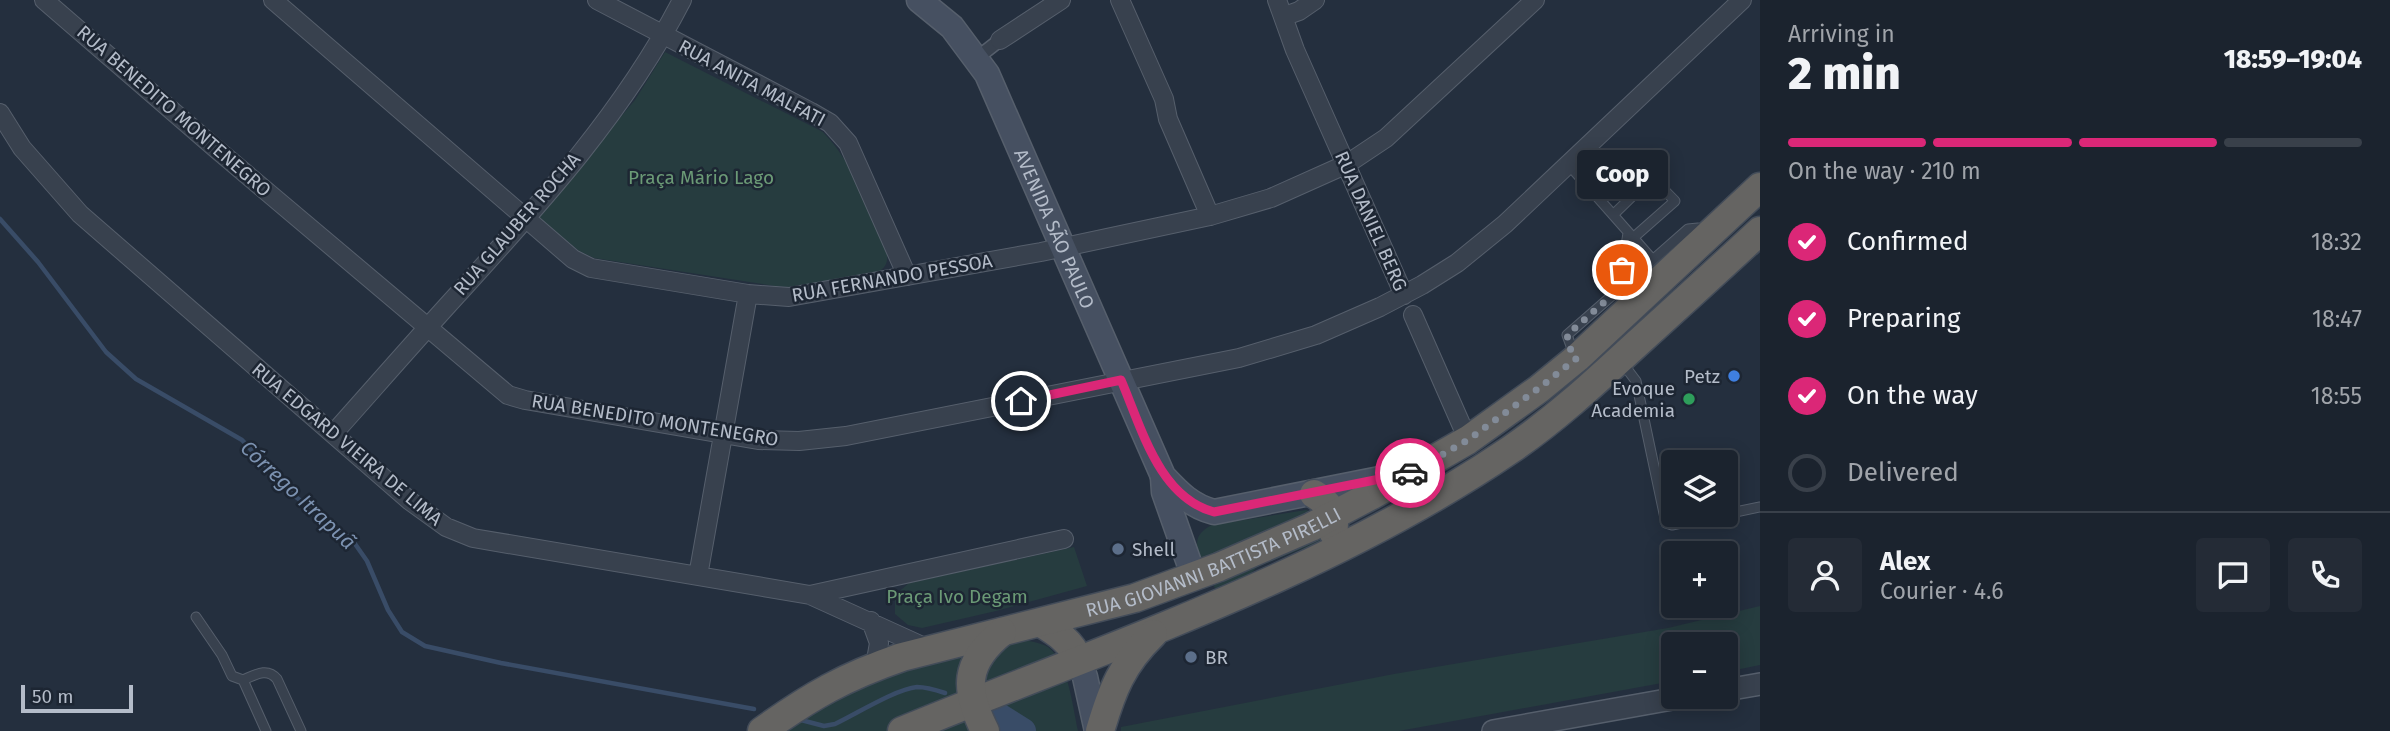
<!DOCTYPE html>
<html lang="en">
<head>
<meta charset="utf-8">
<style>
  :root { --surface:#1b232e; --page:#242b36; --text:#f1f3f6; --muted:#a0a4aa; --line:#39404a; --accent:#db2777 }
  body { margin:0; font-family:"Fira Sans",sans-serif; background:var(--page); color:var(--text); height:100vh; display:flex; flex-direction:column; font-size:26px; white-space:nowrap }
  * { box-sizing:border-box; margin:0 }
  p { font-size:23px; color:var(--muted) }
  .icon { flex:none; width:38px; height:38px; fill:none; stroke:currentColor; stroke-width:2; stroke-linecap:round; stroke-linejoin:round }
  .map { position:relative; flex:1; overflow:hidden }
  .drawer { display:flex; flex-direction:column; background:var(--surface); width:630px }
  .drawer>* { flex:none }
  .tools { position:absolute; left:1661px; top:450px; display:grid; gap:14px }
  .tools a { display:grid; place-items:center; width:77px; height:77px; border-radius:7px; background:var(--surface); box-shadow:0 4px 18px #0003,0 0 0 2px var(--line); font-size:35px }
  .scale { position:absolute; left:21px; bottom:18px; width:112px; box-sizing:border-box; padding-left:7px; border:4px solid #b4bcc9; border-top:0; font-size:19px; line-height:24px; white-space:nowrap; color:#b4bcc9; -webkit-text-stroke:5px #1d2633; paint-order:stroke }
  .pin { position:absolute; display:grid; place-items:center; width:60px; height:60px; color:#fff; margin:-30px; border:4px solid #fff; border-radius:50%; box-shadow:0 2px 7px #0007 }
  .courier { position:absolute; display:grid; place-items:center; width:70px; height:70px; margin:-35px; border:5px solid #db2777; border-radius:50%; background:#fff; color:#222; box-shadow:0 2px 9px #0007 }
  .bubble { position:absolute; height:49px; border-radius:7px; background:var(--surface); box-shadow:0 4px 18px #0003,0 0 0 2px var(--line); font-size:23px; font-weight:800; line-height:49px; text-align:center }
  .head em { font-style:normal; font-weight:800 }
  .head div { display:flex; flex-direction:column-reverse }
  .head { display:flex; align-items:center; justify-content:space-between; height:119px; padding:0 28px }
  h1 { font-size:46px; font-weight:800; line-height:52px }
  .bar { display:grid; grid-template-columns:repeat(4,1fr); gap:10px 7px; align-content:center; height:84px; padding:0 28px }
  .bar i { height:9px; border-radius:5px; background:var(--line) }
  .bar .current { background:var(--accent) }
  .bar p { grid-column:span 4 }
  .line { display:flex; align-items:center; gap:18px; padding:0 28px; border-top:2px solid var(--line) }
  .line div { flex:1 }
  .round { display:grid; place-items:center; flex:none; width:74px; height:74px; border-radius:7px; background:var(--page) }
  ol { padding:0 28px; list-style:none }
  li { display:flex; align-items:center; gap:21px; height:77px }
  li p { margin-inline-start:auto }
  li .icon { padding:7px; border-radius:50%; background:var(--accent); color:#fff; stroke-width:4 }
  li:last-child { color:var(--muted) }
  li i { width:38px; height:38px; border:4px solid var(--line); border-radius:50% }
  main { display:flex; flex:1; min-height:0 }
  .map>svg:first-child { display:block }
</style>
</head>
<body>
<main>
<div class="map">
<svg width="1760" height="731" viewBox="0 0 1760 731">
  <rect width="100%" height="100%" fill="#242f3e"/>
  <path fill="#263c3f" d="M665,52L823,132C854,164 869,210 887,251C888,262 887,267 877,273L788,287L775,286L594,258L579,251L537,216L635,100Z
    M1306,510L1311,512L1201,561C1195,544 1194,534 1212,525Z
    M1320,537L1321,541L1257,567L1243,582L1218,590L1214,587L1215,581Z
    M1074,547L1087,586L996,611L922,628L908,625L895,614V595L909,583Z
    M1760,606V665L1726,672V644H1673V681L1399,731H1121V727L1394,674L1668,628Z
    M1003,638C1017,640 1036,640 1048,647C1068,661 1073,708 1078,731H774L842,688Z"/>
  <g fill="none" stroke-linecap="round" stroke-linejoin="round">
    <path stroke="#394c67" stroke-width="4.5" d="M0,219L38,262L106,352L136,379L242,440L292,494L353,541L367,561L388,610L402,632L425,646L501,663L754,709
      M801,720L824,726L835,724C856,714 896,689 917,687C927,687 936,690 945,693"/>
    <path stroke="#394c67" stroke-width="26" d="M996,714L1023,731"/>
    <defs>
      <path id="service" d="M1575,158L1597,184
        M1569,165L1652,259
        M1591,190L1629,154L1675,201L1633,238
        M1613,215L1651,178
        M1619,289L1628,233
        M1574,354L1567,335L1688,229L1698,228L1704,232
        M1621,361L1636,381L1666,523L1672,525L1724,514
        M1726,514L1760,507
        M196,617L222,655L232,676L243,680L266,731
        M243,680C255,675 267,667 277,679L301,731"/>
      <path id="pedestrian" d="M977,58L1000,40"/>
      <path id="minor" d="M44,0L214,147L508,395L525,400L758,440L799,441L846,436L1239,358L1316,335L1380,307L1422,285L1457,263L1505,224L1742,0
        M273,0L573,259L591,268L748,294L789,297L1041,252L1210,216L1271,198L1347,164L1386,138L1535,0
        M597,0L811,112L830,123L848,143L907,276
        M1120,0L1164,99L1168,119L1210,216
        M1277,0L1295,50L1404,295
        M1285,16L1299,11L1315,0
        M1000,40L1061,0
        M0,113L22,148L80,214L410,501L446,527L473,538L810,595L931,650
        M1413,315L1468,440
        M333,434C374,388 415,341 457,295C540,204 625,111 682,0
        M698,576L748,294
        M810,595L1064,539
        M871,621L879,643L875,666"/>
      <path id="tertiary" d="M1726,690L1760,684
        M1493,731L1689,696"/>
      <g id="secondary">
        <path id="s1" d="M919,0L952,27L987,74L1163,476C1179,493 1191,506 1214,512L1400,475"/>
        <path d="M1163,477L1164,492L1194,577"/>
        <path d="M1079,660L1085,677L1097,731"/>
      </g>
      <g id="trunk">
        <path d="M1314,494C1329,503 1337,514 1333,532"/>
        <path d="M1041,623C1058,633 1071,642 1079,660"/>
        <path id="s2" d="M762,731C811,696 844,677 902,657L1135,598L1219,567L1311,527L1372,495L1468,440L1539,389L1577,358L1760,187"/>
        <path d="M902,731C1108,646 1324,576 1510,450C1554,420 1592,385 1631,349C1674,310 1717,271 1760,231"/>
        <path d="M985,731C964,689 964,663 1002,632"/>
        <path d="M1100,731C1112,690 1122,664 1153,634"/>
      </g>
    </defs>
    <use href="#service" stroke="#565f6c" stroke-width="11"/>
    <use href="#pedestrian" stroke="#565f6c" stroke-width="15"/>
    <use href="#minor" stroke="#565f6c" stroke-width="20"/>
    <use href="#tertiary" stroke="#565f6c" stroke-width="24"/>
    <use href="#secondary" stroke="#565f6c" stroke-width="27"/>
    <use href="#trunk" stroke="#434c59" stroke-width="31"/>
    <use href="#service" stroke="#38414e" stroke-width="9"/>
    <use href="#pedestrian" stroke="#38414e" stroke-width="12"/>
    <use href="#minor" stroke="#38414e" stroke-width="18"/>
    <use href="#tertiary" stroke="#38414e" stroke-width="21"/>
    <use href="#secondary" stroke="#465061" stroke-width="24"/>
    <use href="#trunk" stroke="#656462" stroke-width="28"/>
  </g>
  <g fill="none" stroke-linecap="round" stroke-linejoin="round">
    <path stroke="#828b98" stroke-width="7" stroke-dasharray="0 12.6" d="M1410,473L1468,440L1539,388L1577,358L1571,351L1567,335L1619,289L1622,270"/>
    <path stroke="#db2777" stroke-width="9" d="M1021,401L1121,380C1142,429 1159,497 1214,512L1410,473"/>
  </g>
  <circle fill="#3f7fe0" stroke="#1d2633" stroke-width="2.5" cx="1734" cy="376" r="7"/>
  <circle fill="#2e9e5b" stroke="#1d2633" stroke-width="2.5" cx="1689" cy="399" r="7"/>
  <g fill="#5c6f8a" stroke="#1d2633" stroke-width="2.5">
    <circle cx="1118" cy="549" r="7"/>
    <circle cx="1191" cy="657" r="7"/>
  </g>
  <g text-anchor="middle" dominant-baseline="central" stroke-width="5" stroke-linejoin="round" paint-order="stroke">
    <g font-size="19" fill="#b4bcc9" stroke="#1d2633">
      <text transform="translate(752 83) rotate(28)">RUA ANITA MALFATI</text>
      <text transform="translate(174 111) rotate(41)">RUA BENEDITO MONTENEGRO</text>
      <text transform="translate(1371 221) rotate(66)">RUA DANIEL BERG</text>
      <text transform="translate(517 224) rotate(-49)">RUA GLAUBER ROCHA</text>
      <text stroke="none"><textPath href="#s1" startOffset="270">AVENIDA SÃO PAULO</textPath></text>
      <text transform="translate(892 278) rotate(-10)">RUA FERNANDO PESSOA</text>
      <text transform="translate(655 420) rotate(9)">RUA BENEDITO MONTENEGRO</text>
      <text transform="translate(347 444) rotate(40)">RUA EDGARD VIEIRA DE LIMA</text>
      <text stroke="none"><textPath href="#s2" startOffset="485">RUA GIOVANNI BATTISTA PIRELLI</textPath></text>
    </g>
    <g font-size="19" fill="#6b9a76" stroke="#1d2633">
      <text x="701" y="177">Praça Mário Lago</text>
      <text x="957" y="596">Praça Ivo Degam</text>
    </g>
    <g font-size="19" fill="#b4bcc9" stroke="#1d2633" text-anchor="end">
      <text x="1720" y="376">Petz</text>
      <text x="1675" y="388">Evoque<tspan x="1675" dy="22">Academia</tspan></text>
      <text x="1132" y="549" text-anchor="start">Shell</text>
      <text x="1205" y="657" text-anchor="start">BR</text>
    </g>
    <g font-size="21" font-style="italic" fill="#7c92b1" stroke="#1d2633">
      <text transform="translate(298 495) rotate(43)">Córrego Itrapuã</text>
    </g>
  </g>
</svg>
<div class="tools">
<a><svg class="icon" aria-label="layers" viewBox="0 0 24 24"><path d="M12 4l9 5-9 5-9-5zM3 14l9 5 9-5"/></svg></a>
<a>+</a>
<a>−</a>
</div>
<div class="scale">50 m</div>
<div class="pin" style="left:1622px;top:270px;background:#ea580c"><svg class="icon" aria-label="bag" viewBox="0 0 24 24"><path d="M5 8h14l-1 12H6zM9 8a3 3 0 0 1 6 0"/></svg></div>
<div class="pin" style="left:1021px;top:401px;background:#1f2937"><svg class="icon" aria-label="home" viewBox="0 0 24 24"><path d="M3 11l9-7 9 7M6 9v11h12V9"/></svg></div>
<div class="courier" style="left:1410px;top:473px"><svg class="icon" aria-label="car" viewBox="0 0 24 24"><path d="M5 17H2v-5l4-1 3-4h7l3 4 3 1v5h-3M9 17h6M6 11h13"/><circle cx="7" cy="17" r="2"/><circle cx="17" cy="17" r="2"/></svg></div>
<div class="bubble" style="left:1577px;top:150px;width:91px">Coop</div>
</div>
<section class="drawer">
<div class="head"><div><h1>2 min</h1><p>Arriving in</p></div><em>18:59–19:04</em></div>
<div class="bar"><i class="current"></i><i class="current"></i><i class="current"></i><i></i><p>On the way · 210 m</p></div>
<ol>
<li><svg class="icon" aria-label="check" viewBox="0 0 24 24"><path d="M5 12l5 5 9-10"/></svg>Confirmed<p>18:32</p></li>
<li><svg class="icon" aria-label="check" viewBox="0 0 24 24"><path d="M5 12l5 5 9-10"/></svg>Preparing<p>18:47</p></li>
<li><svg class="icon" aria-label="check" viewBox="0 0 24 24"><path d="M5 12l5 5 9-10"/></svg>On the way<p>18:55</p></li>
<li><i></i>Delivered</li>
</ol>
<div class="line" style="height:126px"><a class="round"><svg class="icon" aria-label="person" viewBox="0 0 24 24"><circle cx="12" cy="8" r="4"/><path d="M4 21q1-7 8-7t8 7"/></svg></a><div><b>Alex</b><p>Courier · 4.6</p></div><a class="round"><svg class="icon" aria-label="chat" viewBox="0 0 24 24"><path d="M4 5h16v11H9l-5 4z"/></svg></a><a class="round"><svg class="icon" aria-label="phone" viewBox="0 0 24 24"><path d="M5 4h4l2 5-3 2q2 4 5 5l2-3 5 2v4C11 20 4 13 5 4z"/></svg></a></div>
</section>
</main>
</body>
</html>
